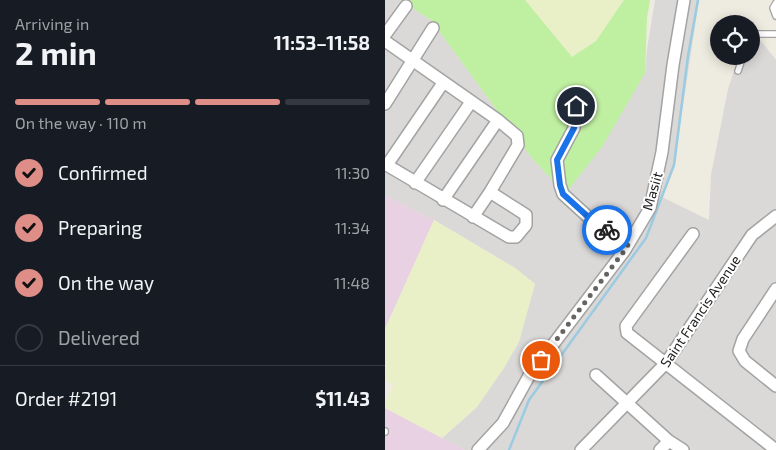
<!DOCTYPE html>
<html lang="en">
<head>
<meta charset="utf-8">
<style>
  :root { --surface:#171b24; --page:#242831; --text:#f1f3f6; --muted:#9ea1a6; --line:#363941; --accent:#de8e87 }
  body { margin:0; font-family:"Exo 2",sans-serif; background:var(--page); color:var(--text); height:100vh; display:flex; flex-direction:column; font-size:19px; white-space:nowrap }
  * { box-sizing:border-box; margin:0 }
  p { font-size:16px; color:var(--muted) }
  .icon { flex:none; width:28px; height:28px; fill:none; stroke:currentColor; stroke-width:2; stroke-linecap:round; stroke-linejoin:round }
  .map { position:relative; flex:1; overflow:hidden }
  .side { display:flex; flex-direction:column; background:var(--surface); width:385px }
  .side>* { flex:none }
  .buttons { position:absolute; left:325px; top:15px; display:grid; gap:10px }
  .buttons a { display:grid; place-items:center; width:50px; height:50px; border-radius:50%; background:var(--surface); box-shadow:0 2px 12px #0003; font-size:25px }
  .pin { position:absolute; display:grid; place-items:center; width:42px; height:42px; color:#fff; margin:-21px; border:2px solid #fff; border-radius:50%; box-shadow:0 1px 5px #0007 }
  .courier { position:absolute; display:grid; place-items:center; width:50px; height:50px; margin:-25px; border:4px solid #1a73e8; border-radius:50%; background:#fff; color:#222; box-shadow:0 1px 6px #0007 }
  .head em { font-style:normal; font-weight:700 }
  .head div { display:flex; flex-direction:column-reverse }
  .head { display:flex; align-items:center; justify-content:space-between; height:85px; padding:0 15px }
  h1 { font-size:32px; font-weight:700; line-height:38px }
  .bar { display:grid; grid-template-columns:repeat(4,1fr); gap:8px 5px; align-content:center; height:60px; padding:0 15px }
  .bar i { height:6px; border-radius:4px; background:var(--line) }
  .bar .current { background:var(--accent) }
  .bar p { grid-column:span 4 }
  .line { display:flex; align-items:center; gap:12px; padding:0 15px; border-top:1px solid var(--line) }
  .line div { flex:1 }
  ol { padding:0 15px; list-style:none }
  li { display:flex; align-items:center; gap:15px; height:55px }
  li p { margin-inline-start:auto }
  li .icon { padding:5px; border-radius:50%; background:var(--accent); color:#111; stroke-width:4 }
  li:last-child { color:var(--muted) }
  li i { width:28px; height:28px; border:2px solid var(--line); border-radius:50% }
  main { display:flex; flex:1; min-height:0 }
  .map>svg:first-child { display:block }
</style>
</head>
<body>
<main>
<section class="side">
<div class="head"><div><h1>2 min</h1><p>Arriving in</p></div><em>11:53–11:58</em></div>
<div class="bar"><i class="current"></i><i class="current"></i><i class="current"></i><i></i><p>On the way · 110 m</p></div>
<ol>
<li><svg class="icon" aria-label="check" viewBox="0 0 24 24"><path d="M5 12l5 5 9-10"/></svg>Confirmed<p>11:30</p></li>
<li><svg class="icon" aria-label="check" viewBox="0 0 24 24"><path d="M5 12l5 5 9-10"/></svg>Preparing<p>11:34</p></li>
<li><svg class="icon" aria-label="check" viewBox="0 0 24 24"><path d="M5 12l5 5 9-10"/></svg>On the way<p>11:48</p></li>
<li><i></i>Delivered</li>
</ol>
<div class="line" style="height:65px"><div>Order #2191</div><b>$11.43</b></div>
</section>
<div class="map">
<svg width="391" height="450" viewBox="0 0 391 450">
  <rect width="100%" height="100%" fill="#eeebe0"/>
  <path fill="#dad9d8" d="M0,0H15L46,20L146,157L180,194L260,73L262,49L270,0H314L289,165L277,197L324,220L326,175L343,89L354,56H366V28L391,60V450H80L57,438L92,407L150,284L130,268L49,220L0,195Z"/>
  <path fill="#e8d1e2" d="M0,195L49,220L0,329Z
    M0,408L80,450H0Z"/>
  <path fill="#e9f0c8" d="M140,0H239L211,41L187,57Z
    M49,220L130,268L150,284L134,342L119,368L92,407L57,438L0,408V403L9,385L0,379V329Z"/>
  <path fill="#bfefa0" d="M15,0H140L187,57L211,41L239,0H265L262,18L260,73L217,147L180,194L146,157L46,20Z"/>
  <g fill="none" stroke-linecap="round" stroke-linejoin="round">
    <path stroke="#9bcbe1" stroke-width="2.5" d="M124,450L144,400L261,238L289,165L303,56L313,0"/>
    <defs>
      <path id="lane" d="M391,3L388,8L391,16
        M366,34H391
        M353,71L358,56
        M0,432V431"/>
      <path id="street" d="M0,35L21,6
        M0,41L113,120L132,136L133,145L105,192L141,215V225L131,237H124L0,164
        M0,104L48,28
        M191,106L189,128L172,160L175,185L178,194L212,225L244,243
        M2,165L58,83
        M30,183L86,102
        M58,200L113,120
        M88,217L105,192
        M308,234L241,326L242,333L391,450
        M391,289L358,339L354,351L360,361L391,386
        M211,375L284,441L298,450
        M93,450L118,423L144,376L240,250L265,208L277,152L288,65L299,0
        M196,450L281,363L367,235L391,216
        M275,450L284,441"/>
    </defs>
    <use href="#lane" stroke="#a3a3a3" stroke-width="8"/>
    <use href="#street" stroke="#a3a3a3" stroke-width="14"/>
    <use href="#lane" stroke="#fff" stroke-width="5.5"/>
    <use href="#street" stroke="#fff" stroke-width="11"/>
  </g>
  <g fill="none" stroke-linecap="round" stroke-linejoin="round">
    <path stroke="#666461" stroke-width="5" stroke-dasharray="0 9" d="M156,360L240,250L244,243L222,230"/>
    <path stroke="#1a73e8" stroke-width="6" d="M191,106L189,128L172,160L175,185L178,194L212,225L222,230"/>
  </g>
  <g text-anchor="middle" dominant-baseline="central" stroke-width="4" stroke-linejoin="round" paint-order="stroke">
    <g font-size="14" fill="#1c1c1c" stroke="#fff">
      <text transform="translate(267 191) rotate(-74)">Masiit</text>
      <text transform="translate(315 311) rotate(-56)">Saint Francis Avenue</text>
    </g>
  </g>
</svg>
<div class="buttons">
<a><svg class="icon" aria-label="locate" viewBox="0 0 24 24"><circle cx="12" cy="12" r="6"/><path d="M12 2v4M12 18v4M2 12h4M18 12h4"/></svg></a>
</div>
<div class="pin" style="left:156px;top:360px;background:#ea580c"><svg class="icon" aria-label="bag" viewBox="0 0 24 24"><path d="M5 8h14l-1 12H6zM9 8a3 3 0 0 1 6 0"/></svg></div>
<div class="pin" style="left:191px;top:106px;background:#1f2937"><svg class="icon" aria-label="home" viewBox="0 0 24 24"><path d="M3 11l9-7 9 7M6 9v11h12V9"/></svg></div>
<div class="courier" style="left:222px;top:230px"><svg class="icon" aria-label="bike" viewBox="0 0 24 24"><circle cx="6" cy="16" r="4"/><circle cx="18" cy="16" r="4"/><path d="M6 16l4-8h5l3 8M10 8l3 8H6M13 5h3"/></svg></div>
</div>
</main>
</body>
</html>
